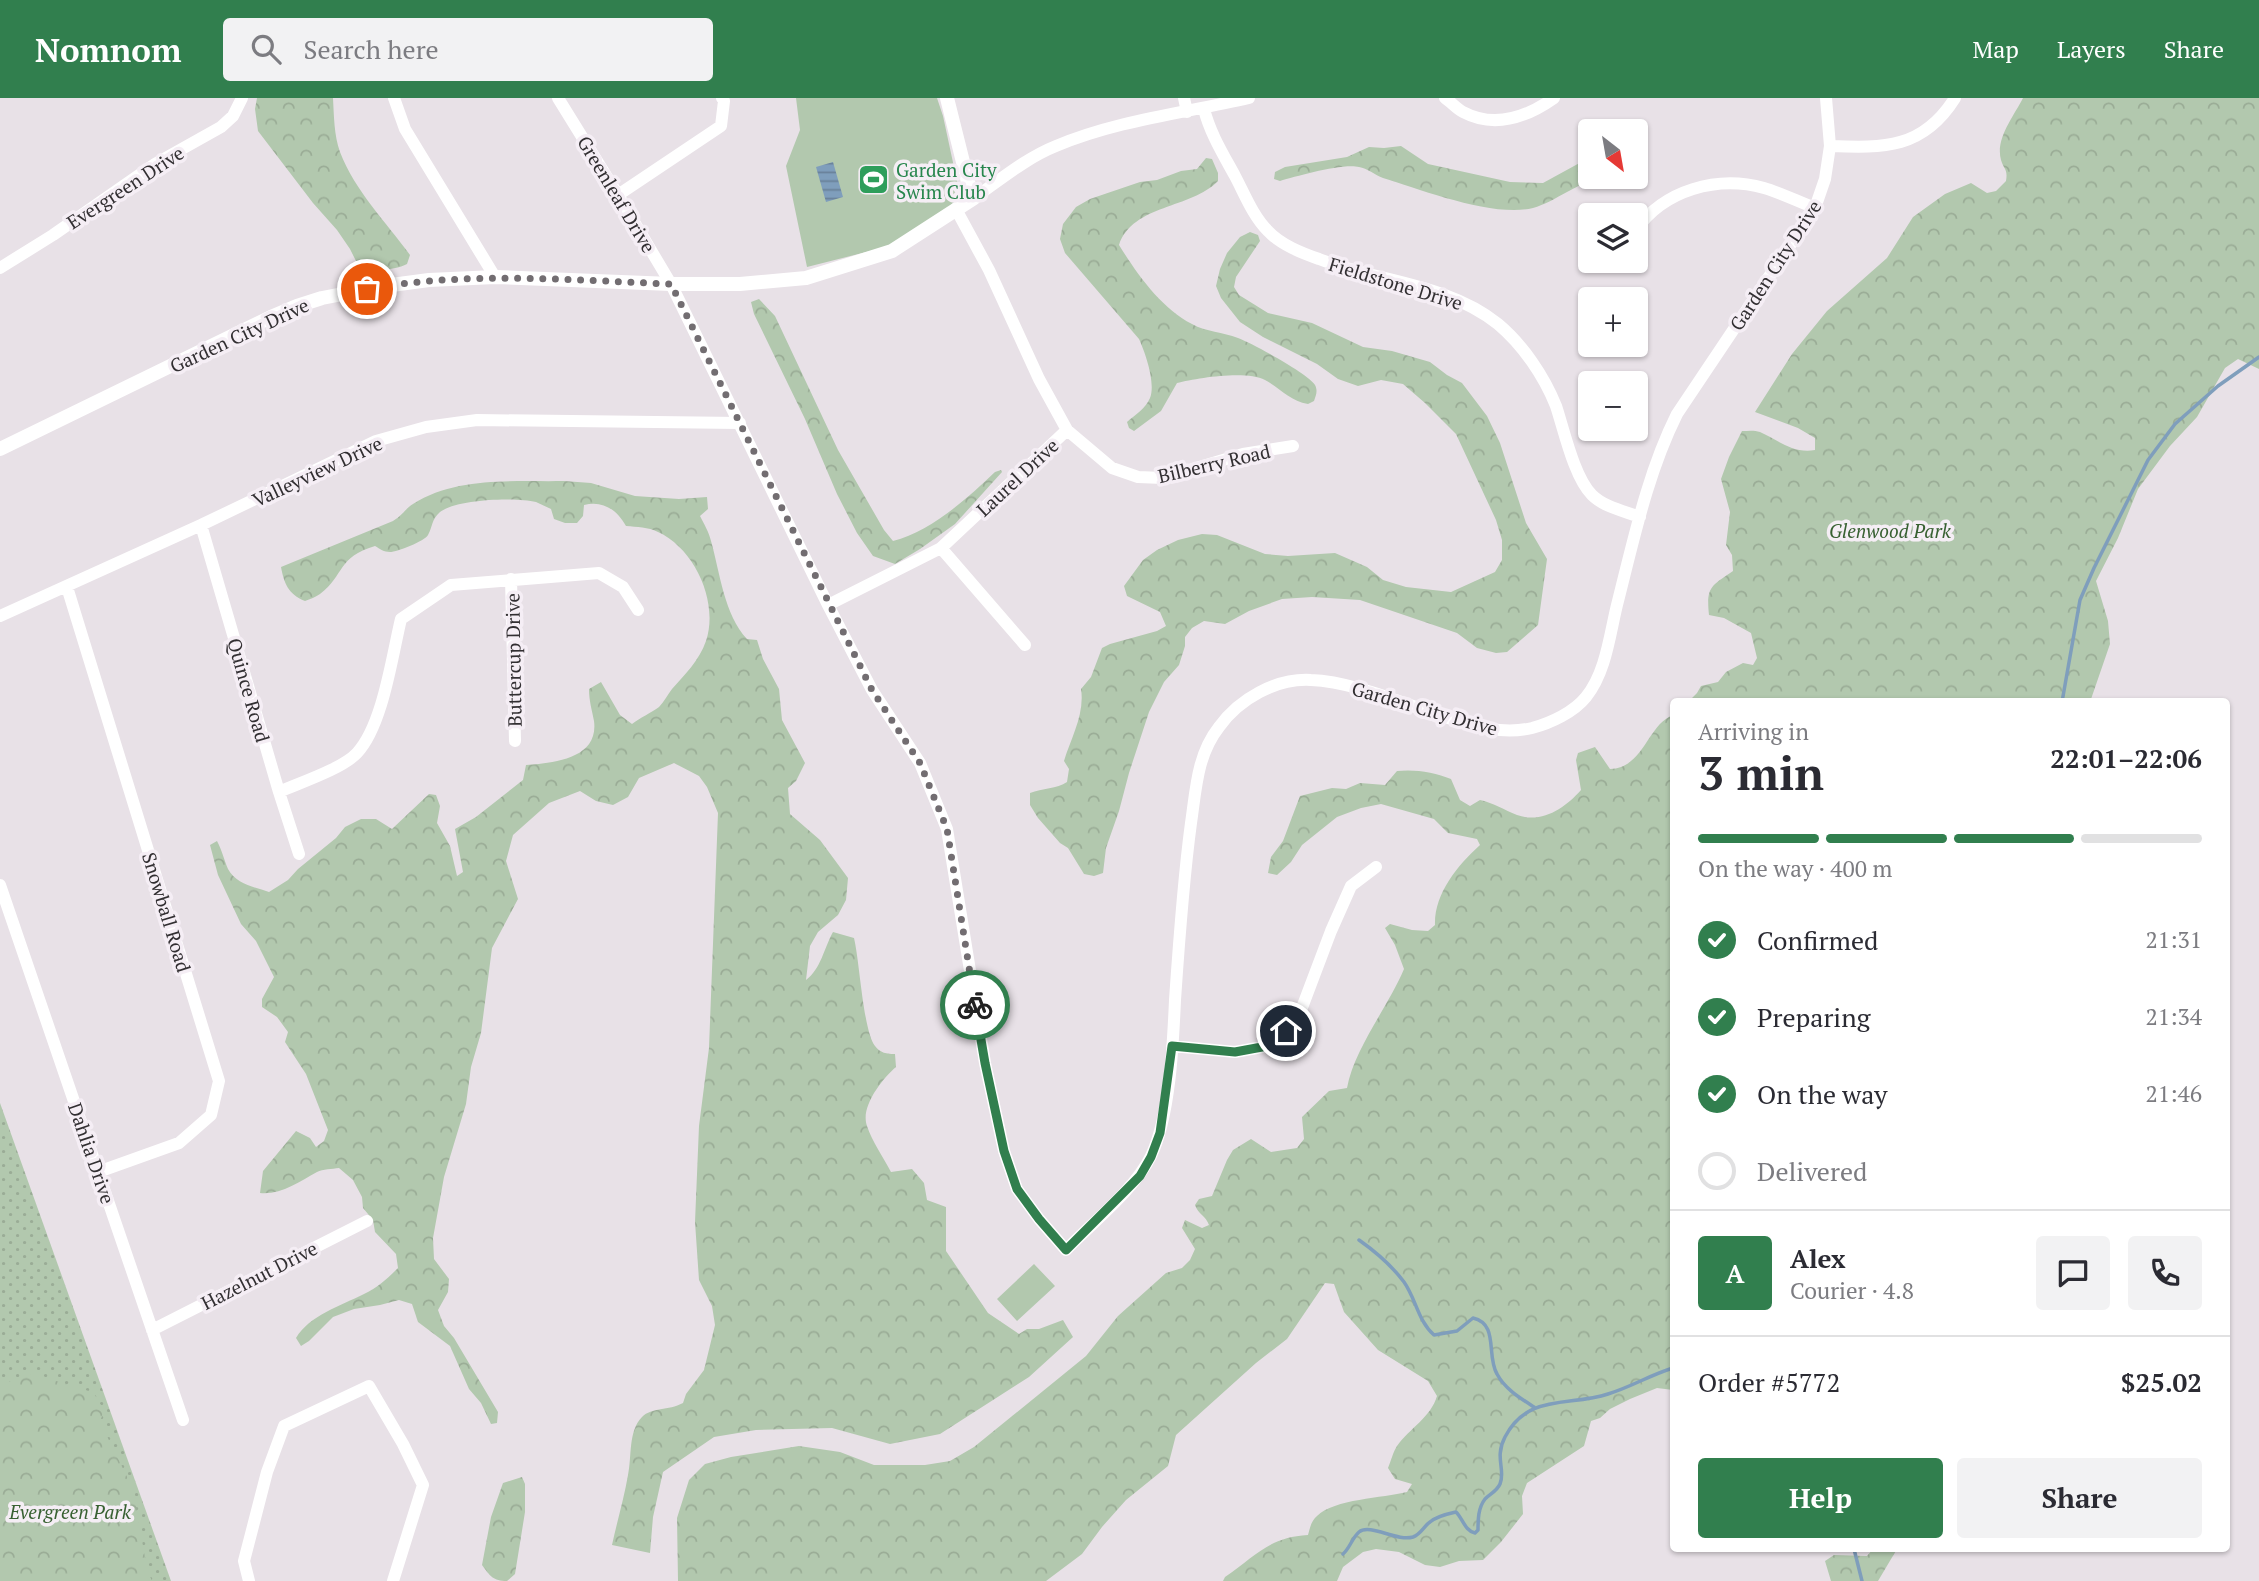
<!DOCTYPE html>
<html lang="en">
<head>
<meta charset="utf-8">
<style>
  :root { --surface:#fff; --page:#f2f2f3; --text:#2b2b33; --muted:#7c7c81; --line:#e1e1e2; --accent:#317f4e }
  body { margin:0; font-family:"PT Serif",serif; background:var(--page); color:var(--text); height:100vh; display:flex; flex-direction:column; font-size:26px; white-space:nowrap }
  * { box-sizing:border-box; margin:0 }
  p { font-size:23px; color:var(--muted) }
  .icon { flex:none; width:38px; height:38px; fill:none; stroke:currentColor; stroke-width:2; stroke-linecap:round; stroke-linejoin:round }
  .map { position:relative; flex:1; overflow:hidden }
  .panel { position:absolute; left:1670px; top:600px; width:560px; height:854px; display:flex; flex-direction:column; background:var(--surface); border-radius:7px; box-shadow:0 2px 5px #0004 }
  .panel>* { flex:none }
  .needle { width:46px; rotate:149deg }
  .fabs { position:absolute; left:1578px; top:21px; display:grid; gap:14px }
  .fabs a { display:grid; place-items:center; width:70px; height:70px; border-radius:7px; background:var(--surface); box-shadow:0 2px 5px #0004; font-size:35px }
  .pin { position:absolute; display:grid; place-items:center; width:60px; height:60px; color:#fff; margin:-30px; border:4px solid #fff; border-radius:50%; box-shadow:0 2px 7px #0007 }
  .courier { position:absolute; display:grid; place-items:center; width:70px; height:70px; margin:-35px; border:5px solid #317f4e; border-radius:50%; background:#fff; color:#222; box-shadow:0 2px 9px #0007 }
  .overview em { font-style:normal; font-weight:700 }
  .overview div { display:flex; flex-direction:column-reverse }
  .overview { display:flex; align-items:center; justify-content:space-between; height:119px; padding:0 28px }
  h1 { font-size:46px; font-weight:700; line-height:52px }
  .bar { display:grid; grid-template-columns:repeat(4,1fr); gap:10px 7px; align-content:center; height:84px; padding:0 28px }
  .bar i { height:9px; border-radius:5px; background:var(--line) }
  .bar .on { background:var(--accent) }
  .bar p { grid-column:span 4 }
  .line { display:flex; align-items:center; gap:18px; padding:0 28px; border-top:2px solid var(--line) }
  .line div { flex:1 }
  .round { display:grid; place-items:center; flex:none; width:74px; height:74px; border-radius:7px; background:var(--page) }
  ol { padding:0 28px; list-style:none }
  li { display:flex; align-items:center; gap:21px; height:77px }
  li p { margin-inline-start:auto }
  li .icon { padding:7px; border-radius:50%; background:var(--accent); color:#fff; stroke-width:4 }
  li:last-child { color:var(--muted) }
  li i { width:38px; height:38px; border:4px solid var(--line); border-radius:50% }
  .primary-button { display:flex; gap:14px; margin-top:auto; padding:14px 28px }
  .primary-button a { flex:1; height:80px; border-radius:7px; background:var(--accent); color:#fff; font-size:28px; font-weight:700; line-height:80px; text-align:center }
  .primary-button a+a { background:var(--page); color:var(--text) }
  header { display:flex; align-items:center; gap:42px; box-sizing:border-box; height:98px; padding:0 35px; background:var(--accent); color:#fff }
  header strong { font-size:33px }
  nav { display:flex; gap:38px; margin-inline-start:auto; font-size:24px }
  .search { width:490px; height:63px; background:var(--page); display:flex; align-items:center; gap:18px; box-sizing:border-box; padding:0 24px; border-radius:7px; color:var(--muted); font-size:26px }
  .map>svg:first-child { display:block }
</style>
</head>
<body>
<header>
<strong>Nomnom</strong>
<div class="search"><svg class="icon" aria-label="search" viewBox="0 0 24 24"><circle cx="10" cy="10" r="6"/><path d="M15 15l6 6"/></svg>Search here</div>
<nav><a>Map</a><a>Layers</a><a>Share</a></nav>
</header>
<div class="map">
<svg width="2259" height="1483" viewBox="0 0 2259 1483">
  <defs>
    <pattern id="grass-dots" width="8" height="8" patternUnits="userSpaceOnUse" patternTransform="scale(1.75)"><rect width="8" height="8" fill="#b2c8ae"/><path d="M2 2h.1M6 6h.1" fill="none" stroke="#9aac96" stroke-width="1.8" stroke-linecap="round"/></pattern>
    <pattern id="forest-crowns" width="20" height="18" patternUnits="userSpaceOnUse" patternTransform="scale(1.75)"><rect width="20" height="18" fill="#b2c8ae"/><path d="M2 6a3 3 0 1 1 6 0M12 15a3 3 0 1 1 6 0" fill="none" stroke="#9aac96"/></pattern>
    <pattern id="water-rules" width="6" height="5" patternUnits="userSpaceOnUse" patternTransform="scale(1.75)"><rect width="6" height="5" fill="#7f9ebc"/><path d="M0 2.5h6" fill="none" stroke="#698199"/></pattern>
  </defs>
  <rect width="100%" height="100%" fill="#e8e1e7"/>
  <path fill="url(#grass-dots)" d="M0,1005L171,1483H0Z"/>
  <path fill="url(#forest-crowns)" d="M257,0H333C334,18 334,37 340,54C355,93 386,124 410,157L407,166C396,172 372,174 359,169L350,151L337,132L313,105L258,33L255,11Z
    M2023,0H2259V271L2238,261L2225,270L2197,319L2170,348L2138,391L2118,440L2096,483L2108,523L2110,546L2090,604H1688L1697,595L1701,588L1718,584L1726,574L1743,565L1753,567L1757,560L1751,535L1724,520L1709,517C1706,489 1711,488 1733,473L1732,457L1726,447L1730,414L1721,381L1729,359L1742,333C1748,333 1754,332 1760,334C1778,342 1793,356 1815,352V340L1798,330L1755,314L1792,256L1827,213L1887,160L1913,119L1945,96L1971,85L1987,95L1996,93L2006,83C2008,71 2004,72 2001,62C1995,41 2014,18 2023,0Z
    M1401,48L1428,66L1510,84L1543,85L1585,62L1591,64C1591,85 1583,85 1567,94C1556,100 1544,107 1533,110C1494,120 1422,92 1383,80C1375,77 1367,70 1359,69C1343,65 1297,78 1280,83L1274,81L1275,74L1285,69L1347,59L1369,49L1384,50Z
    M1206,60L1212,61L1218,75V83C1191,111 1133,106 1119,147C1137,176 1161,210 1192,226C1206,234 1223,234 1238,240C1252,245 1310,277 1315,287C1318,293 1316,297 1314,303L1308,306C1290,303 1280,290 1265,282C1246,272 1197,280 1177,285L1161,313L1134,333L1129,330L1127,324C1135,317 1146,310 1150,300C1156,285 1145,254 1139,241L1065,155L1060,141L1063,126L1076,109L1090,101L1140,84L1157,82L1181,73L1197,71Z
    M1250,134L1258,137L1260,143L1236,179L1234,189L1239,197L1268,215L1312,225L1363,249L1392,253L1430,264L1447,277L1462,285L1487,318L1500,345L1526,425L1547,461L1538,527L1507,554L1496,555L1477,550L1457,535L1360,502L1312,499L1282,501L1249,513L1225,526L1204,523L1192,530L1185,539V548L1179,567L1164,584L1149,614L1129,675L1119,713L1106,750L1103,775L1094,778L1084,776L1068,750L1060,745L1038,720L1030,707V695C1042,690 1057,691 1067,684L1069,671L1064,663C1071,640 1085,616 1081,591L1091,579L1102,550L1110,546L1157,533L1166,528L1160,514L1127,498L1124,488L1143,462L1157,452L1178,442L1202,436L1217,437L1265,456L1288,458L1335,455L1367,469L1383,482L1406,489L1451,494L1495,474L1502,462V442L1496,422L1456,336L1425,305L1403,286L1381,282L1358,288L1338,281L1317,266L1263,239L1240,224L1221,200L1216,188L1220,171L1227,155L1240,139Z
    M759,201L775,218L838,352L884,432L893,443C930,434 968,400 995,374L1001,372L1002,374L955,426L920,451L895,466L873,458L857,435L837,396L805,321L754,216L751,204Z
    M564,383L591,385L635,398L679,401L707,399L708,411L700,418C704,426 709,434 711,443C720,475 724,516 747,541L757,542L763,561L779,591L782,622L805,665L796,683L788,690L790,716L820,742L848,780L846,802L838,817L818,834L810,848L806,882C821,871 824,850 833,834L854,840C860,865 863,932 875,948C880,955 887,956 895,956L896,969C882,981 860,1009 867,1028C872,1043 883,1059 891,1074L912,1071L924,1085L927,1102L946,1109V1153L988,1215L1019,1236L1027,1231H1039L1063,1222L1073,1239L1029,1279L940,1336L890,1346L832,1330L756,1332L714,1339L663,1374L653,1419L650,1455L612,1447C617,1424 624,1400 628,1377C632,1359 628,1333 642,1319C652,1309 668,1313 683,1305L686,1296L704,1272L715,1227L712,1208L699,1182L695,1124L699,1028L709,950L718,715L707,689L699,678L674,665L639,680L628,699L613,707L596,703L580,693L549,705L513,737L506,763L518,801L492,850L481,935L471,969L466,1006L444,1079L433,1140L434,1161L449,1181L448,1194L438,1212L444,1228L454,1240L498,1314L497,1325L491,1326L481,1305L469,1291L450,1248L418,1224L412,1206L399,1202L380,1207L354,1211L333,1219L309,1243L301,1248L296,1240C310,1217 340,1208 364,1196C377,1190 388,1180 398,1170L396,1156L375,1134L373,1122L363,1110L362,1099L353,1082L339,1070C332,1071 323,1071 317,1074C299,1084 281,1097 260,1095L263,1073L296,1033L310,1040L316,1049L324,1043L328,1032L306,976L285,944L288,934L277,919L262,909V901L274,879L256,843L241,826L218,777L210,747L217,743C222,752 224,762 228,771C236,786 254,789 269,794L288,782L298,771L336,740L345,729L361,721H376L392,731L429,696L436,697L440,708L437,725L450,748L457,778L463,774L455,731L476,719L523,682L526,667C553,665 599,661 594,623C592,612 589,603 589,591L601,584L620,617L632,626C640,620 652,614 659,609C664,604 668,596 672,591C685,576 699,563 706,543C719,504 695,451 658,434C648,429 637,429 626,428C617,412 603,402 584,407L583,418L577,425H565L554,421L551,411C546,409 541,406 536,404C515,399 457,401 440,414C431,422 433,428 428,437C425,443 397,454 390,454C384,454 380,451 375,448C337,459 345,477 320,496C316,499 310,501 305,503C288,496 284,485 281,469L393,423C403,417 406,410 413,406C457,378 514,384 564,383Z
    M1673,617V1292L1657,1290L1630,1301L1610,1311L1600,1320L1591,1323L1584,1348L1527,1385L1522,1398L1523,1416L1501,1444L1483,1462L1459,1463L1440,1469L1425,1467L1399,1454L1376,1451L1363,1454L1343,1469L1337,1483H1223L1225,1479C1256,1458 1269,1439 1308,1437C1310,1430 1311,1423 1317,1418C1334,1401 1383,1400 1407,1394L1412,1386L1395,1381L1388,1370C1391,1363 1393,1354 1397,1348C1410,1330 1431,1319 1437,1298L1428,1283L1378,1252L1344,1214L1334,1186L1325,1185L1287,1241L1256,1265L1176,1337L1168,1368L1126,1402L1102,1429L1082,1456L1046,1483H678L677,1420L689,1382L705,1366L731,1359L799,1348L840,1354L874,1367H925L950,1363L974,1349L1086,1258L1118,1218L1166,1175L1182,1170L1190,1162L1195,1151L1182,1130L1185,1122L1202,1130L1209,1127C1206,1118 1198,1116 1195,1107L1199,1101L1212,1098L1227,1062L1233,1052L1251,1041L1271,1054L1297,1050L1304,1041L1302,1019L1329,993L1347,990C1354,951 1388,909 1404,871L1395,847L1385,830L1390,826L1412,832L1428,833L1435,827C1434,796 1457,768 1480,747L1477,741L1448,735L1434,721L1381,706L1361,710L1337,719L1302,747L1291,764L1277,777L1268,775L1271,759L1283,743L1300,698L1332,690L1346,691L1360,685L1385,687L1397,673C1414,671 1435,674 1451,681L1460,702L1470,708L1480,702C1494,705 1504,712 1517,717C1542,726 1565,710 1581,692L1576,662L1578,655L1595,649L1610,671C1644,670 1647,627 1673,617Z
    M34,1275L73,1289L93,1294L104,1312L100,1324L133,1391L147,1471L152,1483H0V1289L14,1281Z
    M522,1379L525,1386V1414L515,1476L507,1483C493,1483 490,1478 482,1467L491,1419L503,1385Z
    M1873,1451H1897L1878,1483H1831L1825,1463L1834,1457L1867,1458Z"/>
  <path fill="#b2c8ae" d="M796,0H937L943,18L960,97L943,116L894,147L807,169L786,68L800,32Z
    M1034,1166L1055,1188L1017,1223L997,1201Z"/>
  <path fill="url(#water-rules)" d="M833,64L843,99L826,104L816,69Z"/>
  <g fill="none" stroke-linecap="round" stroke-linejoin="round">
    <path stroke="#7f9ebc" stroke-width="3.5" d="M2062,604L2080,502L2094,470L2148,362L2175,326L2218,288L2259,259
      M1359,1142C1376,1154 1392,1168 1404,1184C1416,1201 1418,1223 1434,1237L1457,1233L1473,1220C1499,1226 1486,1257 1497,1276C1505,1291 1520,1300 1534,1309
      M1854,1451L1862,1483
      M1343,1456C1350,1450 1352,1440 1359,1434C1370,1425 1397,1444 1413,1439C1421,1436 1424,1428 1430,1424C1437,1418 1447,1416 1456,1414C1463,1421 1465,1433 1475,1435L1478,1432C1478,1422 1478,1410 1485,1401C1490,1396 1497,1393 1500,1386C1506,1372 1494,1360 1505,1339C1528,1295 1569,1309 1608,1296C1631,1289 1650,1277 1673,1270"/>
    <path stroke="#fff" stroke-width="12" d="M394,0L405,31L495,179
      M558,0L618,97L671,186L828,507L872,592L920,665L947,731L985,965L1004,1053L1017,1091L1039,1121L1066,1152C1093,1124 1135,1091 1151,1058C1170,1018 1173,947 1175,902C1179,843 1183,784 1191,725C1196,691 1197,657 1219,629C1239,601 1276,580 1311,582C1351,583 1407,607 1445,619C1474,628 1502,637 1532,630C1551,625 1574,614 1586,599C1607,573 1610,533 1618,503C1634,440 1648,374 1677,316L1815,110L1825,81L1830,48L1826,0
      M1184,0L1187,14
      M1445,0C1451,4 1457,11 1463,14C1495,31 1527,19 1554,0
      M1204,11C1210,35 1223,56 1235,78C1245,97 1253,118 1268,133C1281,147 1302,155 1319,161C1378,184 1447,185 1498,226C1523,247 1544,278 1556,308C1564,332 1574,379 1592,397C1604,409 1624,413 1640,419
      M1830,48C1884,50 1923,51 1955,0
      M618,97L721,28L724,3L722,0
      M974,100C1000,82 1026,60 1056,48C1118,22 1185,15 1249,0
      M957,113L989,172L1039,281L1067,332L1112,370L1138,379L1163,380L1243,356L1293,348
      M1636,132C1664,92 1717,77 1764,90C1781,95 1799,104 1815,110
      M0,170L53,137L155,66L221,29L233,18L242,0
      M201,427L279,694L299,756
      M941,450L1025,547
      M511,481L515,643
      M67,489L219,983L211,1017L179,1045L98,1074
      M828,507L941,450L1067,332
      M0,518L201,427L376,343L426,329L477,322L740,325
      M279,694C299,685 342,671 357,655C383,627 392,558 401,521L451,487L599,475L623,489L638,512
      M0,787L183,1322
      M1172,948L1235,954L1262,949L1286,933L1300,915L1331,833L1351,788L1376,769
      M152,1232L367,1123
      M249,1483L244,1463L267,1374L284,1328L369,1288L403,1346L423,1387L393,1483"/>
    <path stroke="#fff" stroke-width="14" d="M0,351L271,219L297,208L322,200L384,188L429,182L495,179L671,186H740L806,180L892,153L974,100L968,84L947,0"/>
  </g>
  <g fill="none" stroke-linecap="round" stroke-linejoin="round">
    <path stroke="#726d71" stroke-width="7" stroke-dasharray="0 12.6" d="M367,191C468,173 569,182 671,186L872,592L920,665L947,731L975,907"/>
    <path stroke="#317f4e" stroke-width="9" d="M975,907L985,965L1004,1053L1017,1091L1039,1121L1066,1152L1140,1078L1151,1059L1160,1035L1172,948L1235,954L1262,949L1286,933"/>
  </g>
  <defs>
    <symbol id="stadium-square" viewBox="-11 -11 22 22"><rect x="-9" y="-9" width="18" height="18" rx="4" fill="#2e9e5b" stroke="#f5eef5"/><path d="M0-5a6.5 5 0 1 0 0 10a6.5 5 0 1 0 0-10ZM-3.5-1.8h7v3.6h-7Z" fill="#fff"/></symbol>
  </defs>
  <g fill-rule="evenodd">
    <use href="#stadium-square" x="856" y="64" width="35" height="35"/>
  </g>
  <g text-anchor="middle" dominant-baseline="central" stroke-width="7" stroke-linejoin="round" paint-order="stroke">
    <g font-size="19" fill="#27864d" stroke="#f5eef5" text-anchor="start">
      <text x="896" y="71">Garden City<tspan x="896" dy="22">Swim Club</tspan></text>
    </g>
    <g font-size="19" fill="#322f32" stroke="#f5eef5">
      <text transform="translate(125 89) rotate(-33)">Evergreen Drive</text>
      <text transform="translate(617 96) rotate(59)">Greenleaf Drive</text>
      <text transform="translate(1775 167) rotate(-57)">Garden City Drive</text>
      <text transform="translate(1396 185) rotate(17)">Fieldstone Drive</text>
      <text transform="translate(239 237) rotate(-25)">Garden City Drive</text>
      <text transform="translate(1214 365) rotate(-13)">Bilberry Road</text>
      <text transform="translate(317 373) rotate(-25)">Valleyview Drive</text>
      <text transform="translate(1017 379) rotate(-43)">Laurel Drive</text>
      <text transform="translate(513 562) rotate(-91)">Buttercup Drive</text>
      <text transform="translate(249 592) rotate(74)">Quince Road</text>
      <text transform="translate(1425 610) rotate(16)">Garden City Drive</text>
      <text transform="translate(167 814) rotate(73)">Snowball Road</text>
      <text transform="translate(92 1055) rotate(71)">Dahlia Drive</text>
      <text transform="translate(259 1177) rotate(-27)">Hazelnut Drive</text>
    </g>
    <g font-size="19" font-style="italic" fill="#386132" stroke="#f5eef5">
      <text x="1890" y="432">Glenwood Park</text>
      <text x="70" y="1413">Evergreen Park</text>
    </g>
  </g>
</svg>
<div class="fabs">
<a><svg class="needle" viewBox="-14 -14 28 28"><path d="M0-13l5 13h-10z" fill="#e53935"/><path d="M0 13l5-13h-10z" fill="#7c7c81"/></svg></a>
<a><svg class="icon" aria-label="layers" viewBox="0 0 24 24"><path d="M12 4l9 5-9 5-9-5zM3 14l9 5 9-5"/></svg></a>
<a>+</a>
<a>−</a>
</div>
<div class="pin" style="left:367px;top:191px;background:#ea580c"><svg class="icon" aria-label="bag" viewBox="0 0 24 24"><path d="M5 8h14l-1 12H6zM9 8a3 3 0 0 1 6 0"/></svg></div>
<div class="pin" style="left:1286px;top:933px;background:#1f2937"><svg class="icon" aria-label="home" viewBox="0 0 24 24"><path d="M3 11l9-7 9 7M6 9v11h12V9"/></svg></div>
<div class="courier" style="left:975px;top:907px"><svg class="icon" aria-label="bike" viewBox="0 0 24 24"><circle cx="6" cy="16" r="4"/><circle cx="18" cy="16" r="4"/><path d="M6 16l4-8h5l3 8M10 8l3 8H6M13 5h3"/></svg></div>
<section class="panel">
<div class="overview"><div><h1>3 min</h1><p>Arriving in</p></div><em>22:01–22:06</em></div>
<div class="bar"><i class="on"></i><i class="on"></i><i class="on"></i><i></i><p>On the way · 400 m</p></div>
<ol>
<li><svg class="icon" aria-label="check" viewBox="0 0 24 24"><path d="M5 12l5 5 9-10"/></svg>Confirmed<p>21:31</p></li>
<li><svg class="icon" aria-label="check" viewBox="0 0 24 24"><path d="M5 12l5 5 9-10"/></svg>Preparing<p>21:34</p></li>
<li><svg class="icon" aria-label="check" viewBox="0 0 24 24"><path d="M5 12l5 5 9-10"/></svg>On the way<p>21:46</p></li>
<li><i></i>Delivered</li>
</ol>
<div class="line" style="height:126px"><b class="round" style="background:var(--accent);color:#fff">A</b><div><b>Alex</b><p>Courier · 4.8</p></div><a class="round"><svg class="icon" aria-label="chat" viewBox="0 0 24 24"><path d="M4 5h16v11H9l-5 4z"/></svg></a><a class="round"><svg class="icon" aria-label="phone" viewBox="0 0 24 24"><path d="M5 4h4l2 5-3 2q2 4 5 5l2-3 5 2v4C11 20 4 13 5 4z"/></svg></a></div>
<div class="line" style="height:91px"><div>Order #5772</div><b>$25.02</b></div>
<div class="primary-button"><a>Help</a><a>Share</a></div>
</section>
</div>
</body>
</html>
